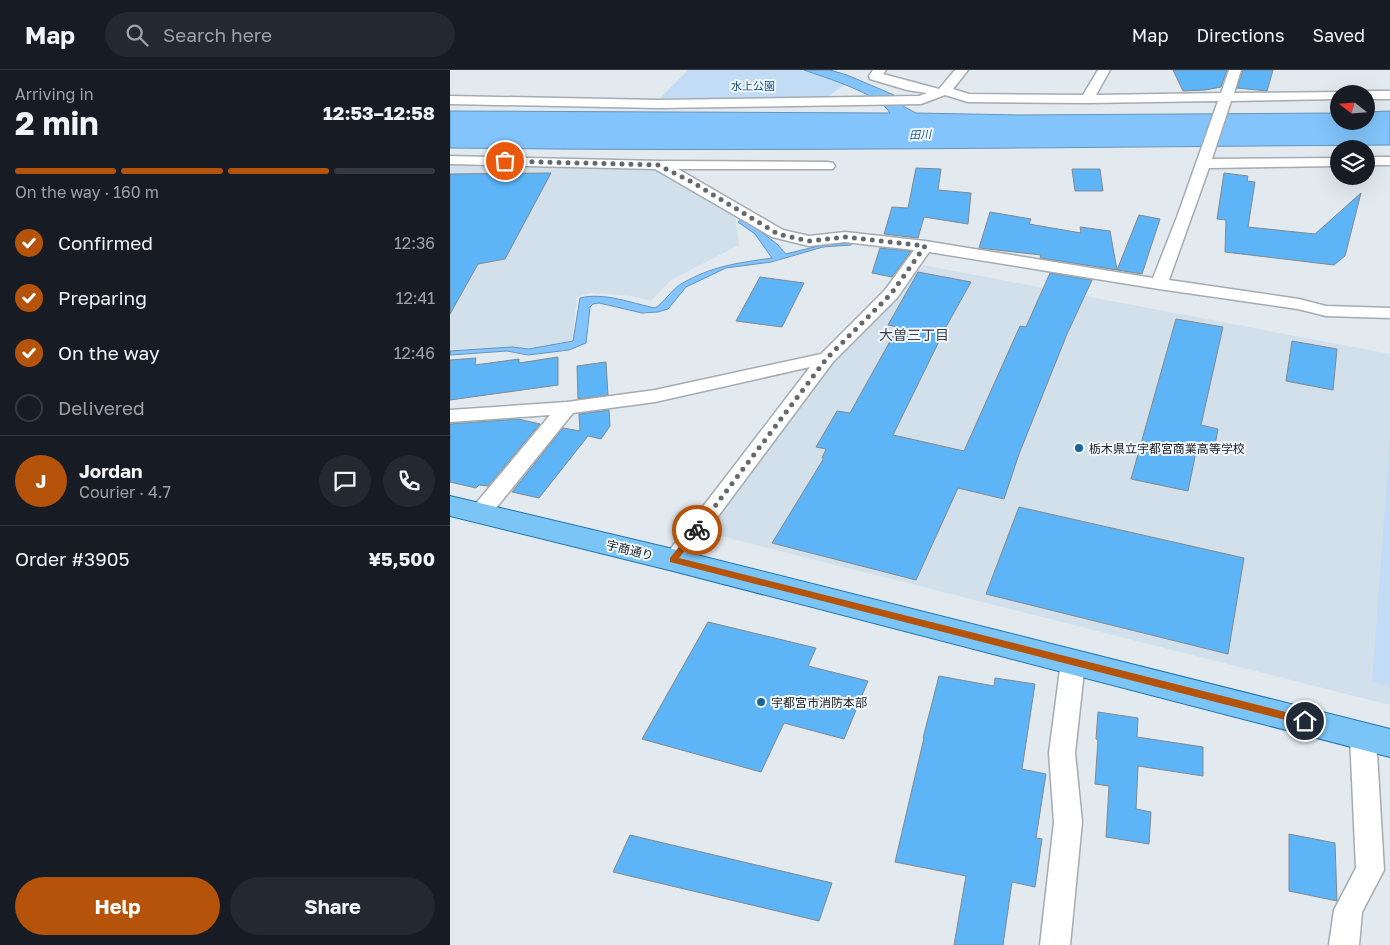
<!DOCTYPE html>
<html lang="en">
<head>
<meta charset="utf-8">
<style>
  :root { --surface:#171b24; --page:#242831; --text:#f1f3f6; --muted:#9ea1a6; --line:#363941; --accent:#b45309 }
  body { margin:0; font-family:"Golos Text","Noto Sans JP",sans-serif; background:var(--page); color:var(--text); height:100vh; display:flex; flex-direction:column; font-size:19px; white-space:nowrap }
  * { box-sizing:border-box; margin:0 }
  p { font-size:16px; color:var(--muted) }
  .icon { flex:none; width:28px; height:28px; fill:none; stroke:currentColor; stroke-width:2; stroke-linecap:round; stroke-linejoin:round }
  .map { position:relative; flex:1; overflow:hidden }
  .side { display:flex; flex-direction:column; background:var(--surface); width:450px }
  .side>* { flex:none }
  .needle { width:32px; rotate:287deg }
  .controls { position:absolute; left:880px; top:15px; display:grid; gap:10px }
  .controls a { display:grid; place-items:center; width:45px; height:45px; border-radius:50%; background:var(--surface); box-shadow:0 5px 20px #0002; font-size:25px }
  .pin { position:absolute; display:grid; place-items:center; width:42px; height:42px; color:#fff; margin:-21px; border:2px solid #fff; border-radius:50%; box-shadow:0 1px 5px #0007 }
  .courier { position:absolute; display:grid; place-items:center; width:50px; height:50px; margin:-25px; border:4px solid #b45309; border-radius:50%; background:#fff; color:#222; box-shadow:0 1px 6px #0007 }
  .head em { font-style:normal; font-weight:700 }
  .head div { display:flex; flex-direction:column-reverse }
  .head { display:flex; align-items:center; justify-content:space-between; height:85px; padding:0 15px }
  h1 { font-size:32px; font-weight:700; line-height:38px }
  .bar { display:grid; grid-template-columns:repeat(4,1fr); gap:8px 5px; align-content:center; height:60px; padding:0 15px }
  .bar i { height:6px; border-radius:4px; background:var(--line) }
  .bar .active { background:var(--accent) }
  .bar p { grid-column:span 4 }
  .line { display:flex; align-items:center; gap:12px; padding:0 15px; border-top:1px solid var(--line) }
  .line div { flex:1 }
  .round { display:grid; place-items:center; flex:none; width:52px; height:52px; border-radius:26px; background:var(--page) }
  ol { padding:0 15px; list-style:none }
  li { display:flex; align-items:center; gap:15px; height:55px }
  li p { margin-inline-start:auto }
  li .icon { padding:5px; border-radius:50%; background:var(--accent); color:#fff; stroke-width:4 }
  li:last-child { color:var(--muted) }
  li i { width:28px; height:28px; border:2px solid var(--line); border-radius:50% }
  .button { display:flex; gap:10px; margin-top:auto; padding:10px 15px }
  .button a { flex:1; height:58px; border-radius:30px; background:var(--accent); color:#fff; font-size:20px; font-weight:700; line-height:58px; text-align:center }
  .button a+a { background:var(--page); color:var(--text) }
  header { display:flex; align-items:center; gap:30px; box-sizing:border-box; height:70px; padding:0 25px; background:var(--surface); border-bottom:1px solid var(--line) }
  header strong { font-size:24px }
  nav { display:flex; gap:28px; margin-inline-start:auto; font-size:18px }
  .search { width:350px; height:45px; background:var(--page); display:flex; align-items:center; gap:12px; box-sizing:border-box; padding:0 18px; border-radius:28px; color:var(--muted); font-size:19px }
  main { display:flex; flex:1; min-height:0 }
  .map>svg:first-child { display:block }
</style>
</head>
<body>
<header>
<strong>Map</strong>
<div class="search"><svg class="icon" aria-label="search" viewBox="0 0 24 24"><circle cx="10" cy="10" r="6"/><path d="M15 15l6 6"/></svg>Search here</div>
<nav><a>Map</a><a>Directions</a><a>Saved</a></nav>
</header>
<main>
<section class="side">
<div class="head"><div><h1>2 min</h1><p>Arriving in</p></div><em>12:53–12:58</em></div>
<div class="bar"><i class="active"></i><i class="active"></i><i class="active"></i><i></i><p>On the way · 160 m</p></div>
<ol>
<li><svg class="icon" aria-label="check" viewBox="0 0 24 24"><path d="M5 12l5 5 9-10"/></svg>Confirmed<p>12:36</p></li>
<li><svg class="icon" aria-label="check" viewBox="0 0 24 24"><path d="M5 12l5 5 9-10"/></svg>Preparing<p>12:41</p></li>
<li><svg class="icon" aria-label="check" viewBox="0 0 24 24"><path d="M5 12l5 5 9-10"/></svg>On the way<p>12:46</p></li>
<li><i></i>Delivered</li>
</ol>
<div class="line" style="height:90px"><b class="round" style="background:var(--accent);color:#fff">J</b><div><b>Jordan</b><p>Courier · 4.7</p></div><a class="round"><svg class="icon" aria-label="chat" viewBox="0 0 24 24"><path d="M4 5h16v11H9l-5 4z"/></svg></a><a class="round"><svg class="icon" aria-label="phone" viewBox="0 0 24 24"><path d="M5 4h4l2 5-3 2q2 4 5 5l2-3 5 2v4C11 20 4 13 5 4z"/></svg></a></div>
<div class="line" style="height:65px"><div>Order #3905</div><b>¥5,500</b></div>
<div class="button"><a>Help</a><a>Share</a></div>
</section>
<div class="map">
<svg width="940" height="875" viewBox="0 0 940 875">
  <rect width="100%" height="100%" fill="#e2eaf0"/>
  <path fill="#d2e0eb" d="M0,95L205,99L285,143L289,175L221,210L201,231L182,226L141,223L127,227L122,270L96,277L0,280Z
    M473,195L940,284V635L255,462L381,295L432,244Z"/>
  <path fill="#c1dcf4" d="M238,0H354L396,14L374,29L210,28Z
    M940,369V616L922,612Z"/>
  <path fill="#82c4fb" stroke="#6594bb" d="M354,0H380L397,5L444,25L453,36L466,43L570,45L889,43V51H916V42L940,41V75C627,77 313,82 0,78V41L440,43C428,23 376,8 354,0Z
    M293,148L327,174L336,184L372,175L402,173L401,175L373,177L321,192L276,198L236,217L218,239L208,242L192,243L149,233L143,234L140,237L136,273L119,280L78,285L57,281L0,285V281L62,277L79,279L123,271L130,228C154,222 181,233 205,238C215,232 221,220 231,214C262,196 287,193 322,188L305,164L288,152Z"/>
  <path fill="#5db4f7" stroke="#82898e" d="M723,0H777L771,17L755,20L733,21Z
    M793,0H823L817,21L787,18Z
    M466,98L491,99L488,120L521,123L518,154L474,147L468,168L434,164L442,137L458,138Z
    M622,99H650L653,121H625Z
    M101,103L55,189L28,194L0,244V104Z
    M774,103L798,106L797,111L805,112L798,157L865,164L911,123L895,186L884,195L775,182L776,150L767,149Z
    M540,142L581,149L579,154L631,163L630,157L660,161L667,200L590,188L591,185L529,178Z
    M689,145L710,149L692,204L667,200Z
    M430,178L461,181L442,207L422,203Z
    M468,202L521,212L497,255L443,365L514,381L570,256L576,257L600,203L642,210L617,264L569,384L554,429L508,418L466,510L322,473L374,388H372L376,379L366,377L387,341L400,343L448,257L438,255Z
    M310,207L354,213L332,257L286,251Z
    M726,249L773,257L751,355L768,359L764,381L747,377L738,421L681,409Z
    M842,271L887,279L883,320L836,311Z
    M108,287V315L0,330V290L26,288L25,295L69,289V293Z
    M156,292L158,325L128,329L127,296Z
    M159,340L160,356L151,369L138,366L89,428L62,422L113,358L130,361L129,344Z
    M68,349L90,354L38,416L29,415L26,418L0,412V354Z
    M569,437L794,488L778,584L536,524Z
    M258,552L366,578L358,596L418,611L394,669L334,653L311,702L192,669Z
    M489,606L544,616L545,608L585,614L572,699L596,704L586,768L592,769L585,817L562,812L553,875H504L516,806L445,792L474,668H473Z
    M648,642L688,648L687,667L753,677V706L688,696L686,739L701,742L699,774L656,767L659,716L645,714L648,670L646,669Z
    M839,764L885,773L887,831L839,821Z
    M180,765L382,813L369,851L163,802Z"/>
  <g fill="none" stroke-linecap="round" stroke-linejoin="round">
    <defs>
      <path id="street" d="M423,0H436L433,4L489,19L505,0H518L503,19L519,24L633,25L648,0H660L646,25L771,23L779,0H791L784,23L894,22L895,24H889V29L781,31L762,89L889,88V96L759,98L719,210L849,229L876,236L940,238V248L876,246L848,239L709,219L479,182L447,228L383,292L231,496L223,498L215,496L212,490L360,297L205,332L123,343L38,448L30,451L22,448L19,443L22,438L100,345L0,352V340L117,332L205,320L371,284L435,220L464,180L395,172L359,176L322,167L205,99L0,94V86L210,91L378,92L383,93L385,96L383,99H228L333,160L359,166L395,162L475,171L703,208L727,147L768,31L637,33L518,32L495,25L471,34L208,38L0,34V26L208,30L469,26L477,23L457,20L420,9L419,6Z
        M916,21H940V29H916V24H910Z
        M916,87H940V95H916Z
        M623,582L632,585L635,592L625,683L632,752L620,875H590L604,752L599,683L611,592L614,585Z
        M913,655L922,658L926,666L934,800L912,842L909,875H879L884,840L906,798L900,666L904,658Z"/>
      <path id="primary" d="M0,426L223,479L940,659V687L223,501L0,446Z"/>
    </defs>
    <use href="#street" stroke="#a4abb1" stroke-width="3"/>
    <use href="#primary" stroke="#2273a9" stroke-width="2"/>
    <use href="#street" fill="#fff" fill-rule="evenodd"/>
    <use href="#primary" fill="#7ac5f5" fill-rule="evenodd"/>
  </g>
  <path fill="#b45309" d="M247,457L251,460L229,488L855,647L860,651L855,655L220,492V488L244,458Z"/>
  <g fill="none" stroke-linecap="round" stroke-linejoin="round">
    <path stroke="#65696d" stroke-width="5" stroke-dasharray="0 9" d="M55,91L208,95L242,112L328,164L359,171L395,167L475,176L441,224L377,288L247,460"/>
  </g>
  <g fill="#1a6598" stroke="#f0f7fd" stroke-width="2">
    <circle cx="629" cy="378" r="5"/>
    <circle cx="311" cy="632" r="5"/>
  </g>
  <g text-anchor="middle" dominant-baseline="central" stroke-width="4" stroke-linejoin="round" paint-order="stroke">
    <g font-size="11" fill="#12537e" stroke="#f0f7fd">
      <text x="303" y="15">水上公園</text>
    </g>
    <g font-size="11" font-style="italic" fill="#1a5885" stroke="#f0f7fd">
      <text transform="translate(470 64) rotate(-2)">田川</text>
    </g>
    <g font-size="12" fill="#222427" stroke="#f0f7fd" text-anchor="start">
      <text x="639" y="378">栃木県立宇都宮商業高等学校</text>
      <text x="321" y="632">宇都宮市消防本部</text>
    </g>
    <g font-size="12" fill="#222427" stroke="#f0f7fd">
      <text transform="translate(180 480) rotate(14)">宇商通り</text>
    </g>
    <g font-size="14" fill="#3b4146" stroke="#f0f7fd">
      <text x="464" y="264">大曽三丁目</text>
    </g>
  </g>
</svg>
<div class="controls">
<a><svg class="needle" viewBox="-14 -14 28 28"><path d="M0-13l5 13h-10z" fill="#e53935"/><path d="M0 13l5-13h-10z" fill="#9ea1a6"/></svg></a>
<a><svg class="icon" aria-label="layers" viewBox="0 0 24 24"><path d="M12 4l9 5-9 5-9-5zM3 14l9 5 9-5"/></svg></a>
</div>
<div class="pin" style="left:55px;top:91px;background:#ea580c"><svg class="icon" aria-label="bag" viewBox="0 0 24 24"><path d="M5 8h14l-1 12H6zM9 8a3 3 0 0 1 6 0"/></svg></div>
<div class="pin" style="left:855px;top:651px;background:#1f2937"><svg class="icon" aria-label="home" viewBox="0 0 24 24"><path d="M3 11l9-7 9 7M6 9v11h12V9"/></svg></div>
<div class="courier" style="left:247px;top:460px"><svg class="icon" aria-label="bike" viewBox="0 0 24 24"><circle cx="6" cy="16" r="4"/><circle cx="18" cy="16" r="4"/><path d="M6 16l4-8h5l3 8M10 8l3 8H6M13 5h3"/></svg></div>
</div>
</main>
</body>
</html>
